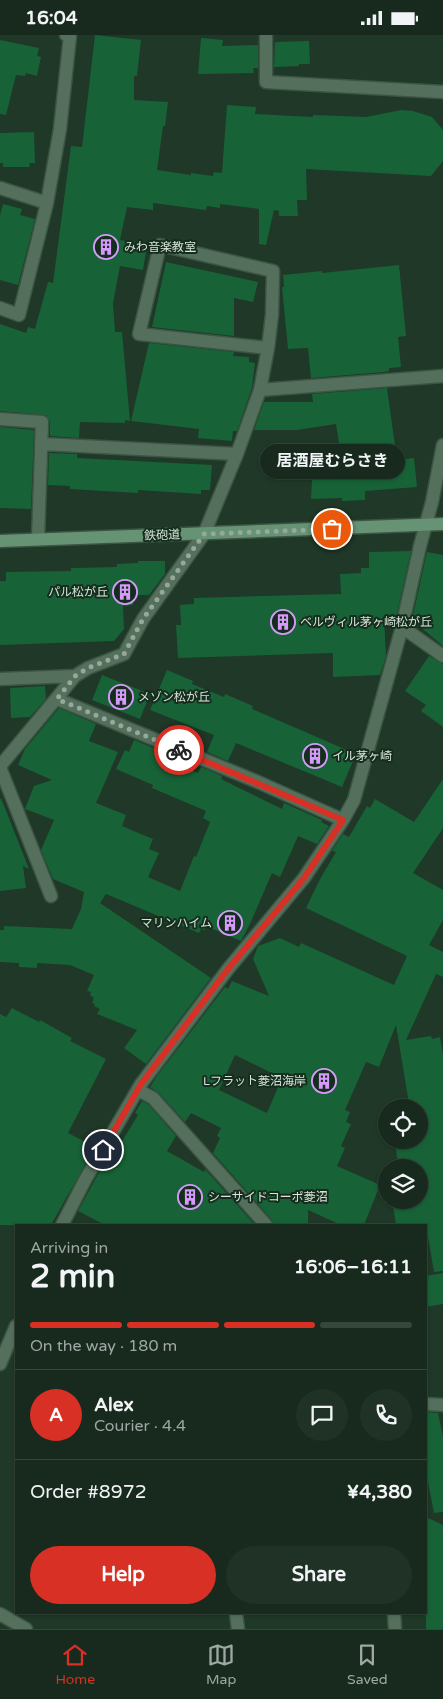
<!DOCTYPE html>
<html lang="en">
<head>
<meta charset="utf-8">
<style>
  :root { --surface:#172a1d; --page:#203226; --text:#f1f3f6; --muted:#9ea7a4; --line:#36463b; --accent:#d93025 }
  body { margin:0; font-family:"Varela Round","Noto Sans JP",sans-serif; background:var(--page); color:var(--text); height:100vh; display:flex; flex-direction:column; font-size:19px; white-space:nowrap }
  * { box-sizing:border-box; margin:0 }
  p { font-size:16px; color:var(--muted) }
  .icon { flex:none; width:28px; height:28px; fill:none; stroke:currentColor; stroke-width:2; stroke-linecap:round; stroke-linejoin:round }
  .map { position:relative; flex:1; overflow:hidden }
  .drawer { position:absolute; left:15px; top:1189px; width:412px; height:390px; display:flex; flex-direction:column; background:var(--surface); border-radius:0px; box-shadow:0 1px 4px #0004,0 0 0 1px var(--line) }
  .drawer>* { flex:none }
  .buttons { position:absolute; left:378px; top:1064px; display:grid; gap:10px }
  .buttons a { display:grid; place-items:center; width:50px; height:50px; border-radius:50%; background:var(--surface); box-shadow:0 1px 4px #0004,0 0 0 1px var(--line); font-size:25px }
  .pin { position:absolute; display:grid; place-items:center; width:42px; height:42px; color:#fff; margin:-21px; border:2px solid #fff; border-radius:50%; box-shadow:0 1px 5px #0007 }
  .courier { position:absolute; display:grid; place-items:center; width:50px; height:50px; margin:-25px; border:4px solid #d93025; border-radius:50%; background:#fff; color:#222; box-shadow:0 1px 6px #0007 }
  .bubble { position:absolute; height:35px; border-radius:18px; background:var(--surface); box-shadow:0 1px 4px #0004,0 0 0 1px var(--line); font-size:16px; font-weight:700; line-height:35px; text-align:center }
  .head em { font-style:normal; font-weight:700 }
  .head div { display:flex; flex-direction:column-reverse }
  .head { display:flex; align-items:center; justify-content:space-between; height:85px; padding:0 15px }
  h1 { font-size:32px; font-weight:700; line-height:38px }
  .bar { display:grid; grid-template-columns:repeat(4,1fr); gap:8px 5px; align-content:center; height:60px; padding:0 15px }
  .bar i { height:6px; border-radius:4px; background:var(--line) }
  .bar .selected { background:var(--accent) }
  .bar p { grid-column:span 4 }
  .line { display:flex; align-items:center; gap:12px; padding:0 15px; border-top:1px solid var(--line) }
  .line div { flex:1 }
  .round { display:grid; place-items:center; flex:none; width:52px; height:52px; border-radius:26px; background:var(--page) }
  .primary-button { display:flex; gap:10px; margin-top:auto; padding:10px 15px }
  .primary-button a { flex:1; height:58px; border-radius:30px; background:var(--accent); color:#fff; font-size:20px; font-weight:700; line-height:58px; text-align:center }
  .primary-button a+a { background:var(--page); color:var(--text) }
  .status { display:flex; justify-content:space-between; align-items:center; height:35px; padding:0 25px; background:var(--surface); direction:ltr }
  .status svg { height:14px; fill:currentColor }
  .tabs { display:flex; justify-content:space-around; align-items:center; height:70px; border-top:1px solid var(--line); background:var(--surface); font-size:14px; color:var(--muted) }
  .tabs a { display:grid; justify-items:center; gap:2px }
  .tabs .selected { color:var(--accent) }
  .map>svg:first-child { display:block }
</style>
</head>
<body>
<div class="status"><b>16:04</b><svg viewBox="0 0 49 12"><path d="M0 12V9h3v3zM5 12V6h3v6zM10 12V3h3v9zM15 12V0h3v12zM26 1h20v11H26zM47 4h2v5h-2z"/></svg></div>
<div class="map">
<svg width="443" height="1594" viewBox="0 0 443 1594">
  <rect width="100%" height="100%" fill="#1f3827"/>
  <path fill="#176337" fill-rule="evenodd" d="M95,0L141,5L137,41H134V65L168,67L165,91H163L157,135L191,140V138L213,141L214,137L222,138L227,70L256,72L255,79L313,82V80L366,82L401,75L413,76L432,82L443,95V126L431,141L306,134L307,165H297L298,181H279V176L274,175L266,210L259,209V174L220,169V173L207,171L206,175L153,168V175L127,172L120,205L147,210L143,235L120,231L113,268L115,297H122L130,386L125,385V388L80,387L79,403L50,401V387L46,380L0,376V289L26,298L28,292L35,294L48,247L53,248L71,111L82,112Z
    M201,3L223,5L222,11L258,10V33H253L254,38L198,39Z
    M0,5L39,13L37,21L41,22L37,41L26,38L25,41L16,40L6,80L0,79Z
    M309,6L310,29H299V31L274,32L275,7Z
    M34,97L35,128H29L30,132H3V128H0V98Z
    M3,169L22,174L20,180L35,184L18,250L0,245V180Z
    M166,227L258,247L253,267L234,263V301L152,292Z
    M399,230L406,301L398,302L401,332L389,333V336L384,337L311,343L308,313L288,314L282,252H284L283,240L322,236V238Z
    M149,308L234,317L233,321L249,322V327L255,328L252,353L237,396H233L232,406L198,403L199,394L131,386Z
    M387,353L397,425L414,423L417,452L365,456V465L342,466V463L311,464L313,425L342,427L336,389L297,395H254L264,367H313L312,359Z
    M0,392L34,395L31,474L0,473Z
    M49,418L77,419V423L212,430L210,455H201V459L138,455V458L70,454V451L48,450Z
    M411,516L396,583H384L386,621L380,640L333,642V618L178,623L176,590H181L180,570L194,569V563L341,559L340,539L361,538V533H369V517Z
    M427,517L443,520V611L412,585Z
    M138,526H165V539L149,560H133V570L123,571L124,594L114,606L0,610V546H6V537L71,536V533L117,532V529L138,528Z
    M429,621L443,629V692L421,676L426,670L405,656Z
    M167,635L193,646L192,649L224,662L225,659L253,671L252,674L356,719L342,752L236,708L228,726L207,717L214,700L150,675Z
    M102,640L150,659L140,684L92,665Z
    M45,651L46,664L30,682L11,683L10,653Z
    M59,673L96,689L89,706L118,717L96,768L126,780L122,791L153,804L149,814L159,818L148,842L180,856L194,821L196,822L210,787L203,783L206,776L152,753L153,750L116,734L125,715L129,717L134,705L164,717L161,723L198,738L201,732L222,741L221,744L282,774L284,768L322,785L321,787L329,791L317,809L298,801L280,842L272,838L250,889L241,906L206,891L205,895L201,894L199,898L106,859L100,868L211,943L146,1029L124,1013L137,995L97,979L100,974L94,971L95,969L92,968L94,963L90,960L91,957L87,956L94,940L70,930L37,928V933L19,932V928L0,927V895H4V891L72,894L81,874L84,857L53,844L41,815L54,785L25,774L34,751L52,745L18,730L25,714Z
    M443,744V793L413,838L443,855V885L429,910L443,917V942L436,939L406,1005L431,1001L432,1004L440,1002L443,1020V1236L434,1237L426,1190H396L392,1165H419V1132H399L394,1105H419V1072H396V1071L409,1069L396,990L379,1032L366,1027L345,1075L350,1077L346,1087L351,1089L341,1111L345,1113L337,1131L380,1150L364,1190H341L308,1175V1190H274L272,1185L213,1118L220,1103L217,1101L221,1093L191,1078L185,1087L159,1058L150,1052L157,1041L225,952L228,954L232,946L269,961L253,924L258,911L280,903L299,912L301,908L394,950L407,921L306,873L320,844L336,817L332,816L343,799L349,802L367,771L370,773L375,764L414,787ZM235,1020L282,1043L267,1078L219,1055Z
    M1,763L29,834L23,831L26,853L0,856V764Z
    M12,973L39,987L40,985L72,1003L70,1006L106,1024L68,1098L95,1112L51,1190H0V979L6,982Z
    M142,1066L148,1069L176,1101L167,1116L204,1137L205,1134L255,1190H105L78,1176L109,1119L113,1121L138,1080L135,1078Z
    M443,1238V1269L426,1272V1241Z
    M426,1377L438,1378L443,1402V1477L434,1478L426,1437Z
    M426,1482L443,1490V1594H426Z"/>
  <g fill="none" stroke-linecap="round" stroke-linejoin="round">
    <defs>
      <path id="street" d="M266,0V47L443,57
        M0,153L47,168
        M160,210L273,236L272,280L268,313L139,299Z
        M0,273L19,280L47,168L60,94L70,1L66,0
        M260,355L268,313
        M0,384L42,387L38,504
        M42,409L237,419
        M402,592L443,621
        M0,644L75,641
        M57,664L258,747L343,785
        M51,861L1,735V730L75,641L88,633L124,619L143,584L204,499L237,419L260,355L443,341
        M138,1055L153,1063L266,1190
        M62,1190L85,1145L141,1049L228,934L304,843L343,785L354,765L402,592L420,511L432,467L443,410
        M0,1329L16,1291
        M426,1369L443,1370
        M236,1578L238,1594
        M394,1578L395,1594
        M0,1579L26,1594"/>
      <path id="secondary" d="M0,506L443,489"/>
    </defs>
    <use href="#street" stroke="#3c5443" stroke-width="15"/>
    <use href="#secondary" stroke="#3c5443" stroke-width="15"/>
    <use href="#street" stroke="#54705c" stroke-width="12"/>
    <use href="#secondary" stroke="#669373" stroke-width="12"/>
  </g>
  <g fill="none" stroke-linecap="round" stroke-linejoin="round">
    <path stroke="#96a89b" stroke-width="5" stroke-dasharray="0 9" d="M179,715L57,664L75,641L88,633L124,619L143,584L204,499L332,494"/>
    <path stroke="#d93025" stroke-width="6" d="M103,1115L141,1049L228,934L304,843L343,785L179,715"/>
  </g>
  <defs>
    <symbol id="building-ring" viewBox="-11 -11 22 22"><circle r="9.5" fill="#152d1d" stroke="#d69bfa" stroke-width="1.5"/><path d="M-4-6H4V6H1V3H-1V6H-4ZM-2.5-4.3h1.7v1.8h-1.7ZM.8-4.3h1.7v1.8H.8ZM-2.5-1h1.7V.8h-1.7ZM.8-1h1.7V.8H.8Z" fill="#d69bfa"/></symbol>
  </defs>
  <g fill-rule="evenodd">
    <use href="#building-ring" x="92" y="198" width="28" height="28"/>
    <use href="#building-ring" x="111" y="543" width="28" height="28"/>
    <use href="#building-ring" x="269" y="573" width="28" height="28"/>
    <use href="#building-ring" x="107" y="648" width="28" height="28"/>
    <use href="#building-ring" x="301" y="707" width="28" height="28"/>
    <use href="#building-ring" x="216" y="874" width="28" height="28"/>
    <use href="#building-ring" x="310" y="1032" width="28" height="28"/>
    <use href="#building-ring" x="176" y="1148" width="28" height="28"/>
  </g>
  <g text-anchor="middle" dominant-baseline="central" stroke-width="4" stroke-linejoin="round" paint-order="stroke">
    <g font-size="12" fill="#d6e4d9" stroke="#152d1d" text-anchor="start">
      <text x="124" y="212">みわ音楽教室</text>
      <text x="108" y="557" text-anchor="end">パル松が丘</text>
      <text x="300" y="587">ベルヴィル茅ヶ崎松が丘</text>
      <text x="138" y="662">メゾン松が丘</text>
      <text x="332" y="721">イル茅ヶ崎</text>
      <text x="212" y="888" text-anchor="end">マリンハイム</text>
      <text x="306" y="1046" text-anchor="end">Lフラット菱沼海岸</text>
      <text x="208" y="1162">シーサイドコーポ菱沼</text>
    </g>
    <g font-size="12" fill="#d6e4d9" stroke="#152d1d">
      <text transform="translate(162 500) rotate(-2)">鉄砲道</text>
    </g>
  </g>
</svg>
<div class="buttons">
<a><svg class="icon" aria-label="locate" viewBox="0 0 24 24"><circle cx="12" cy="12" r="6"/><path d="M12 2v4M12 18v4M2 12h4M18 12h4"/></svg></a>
<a><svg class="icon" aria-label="layers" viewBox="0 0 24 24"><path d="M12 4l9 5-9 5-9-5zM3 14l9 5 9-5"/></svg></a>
</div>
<div class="pin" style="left:332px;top:494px;background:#ea580c"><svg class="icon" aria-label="bag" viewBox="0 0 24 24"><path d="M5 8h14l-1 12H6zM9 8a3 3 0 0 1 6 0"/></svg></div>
<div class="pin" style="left:103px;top:1115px;background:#1f2937"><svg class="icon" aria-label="home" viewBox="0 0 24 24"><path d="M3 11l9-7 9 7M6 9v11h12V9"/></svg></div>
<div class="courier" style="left:179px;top:715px"><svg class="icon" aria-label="bike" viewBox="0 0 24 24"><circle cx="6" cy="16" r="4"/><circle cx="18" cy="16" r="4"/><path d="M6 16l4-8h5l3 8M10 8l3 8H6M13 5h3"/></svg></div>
<div class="bubble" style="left:260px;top:409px;width:145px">居酒屋むらさき</div>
<section class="drawer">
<div class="head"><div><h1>2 min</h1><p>Arriving in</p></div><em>16:06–16:11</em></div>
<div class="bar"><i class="selected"></i><i class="selected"></i><i class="selected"></i><i></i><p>On the way · 180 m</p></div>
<div class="line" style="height:90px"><b class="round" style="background:var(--accent);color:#fff">A</b><div><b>Alex</b><p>Courier · 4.4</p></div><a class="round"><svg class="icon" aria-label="chat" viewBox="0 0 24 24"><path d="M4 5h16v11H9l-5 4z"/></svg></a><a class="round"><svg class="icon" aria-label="phone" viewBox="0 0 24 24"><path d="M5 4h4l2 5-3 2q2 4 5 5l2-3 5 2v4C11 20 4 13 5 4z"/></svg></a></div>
<div class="line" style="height:65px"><div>Order #8972</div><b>¥4,380</b></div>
<div class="primary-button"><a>Help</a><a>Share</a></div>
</section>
</div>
<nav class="tabs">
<a class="selected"><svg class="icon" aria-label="home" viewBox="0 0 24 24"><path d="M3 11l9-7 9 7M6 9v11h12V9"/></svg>Home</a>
<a><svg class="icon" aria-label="map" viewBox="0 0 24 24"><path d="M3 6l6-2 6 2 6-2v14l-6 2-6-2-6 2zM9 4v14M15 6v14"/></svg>Map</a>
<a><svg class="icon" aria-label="saved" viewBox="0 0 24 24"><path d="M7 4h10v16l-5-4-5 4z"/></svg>Saved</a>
</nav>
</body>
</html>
